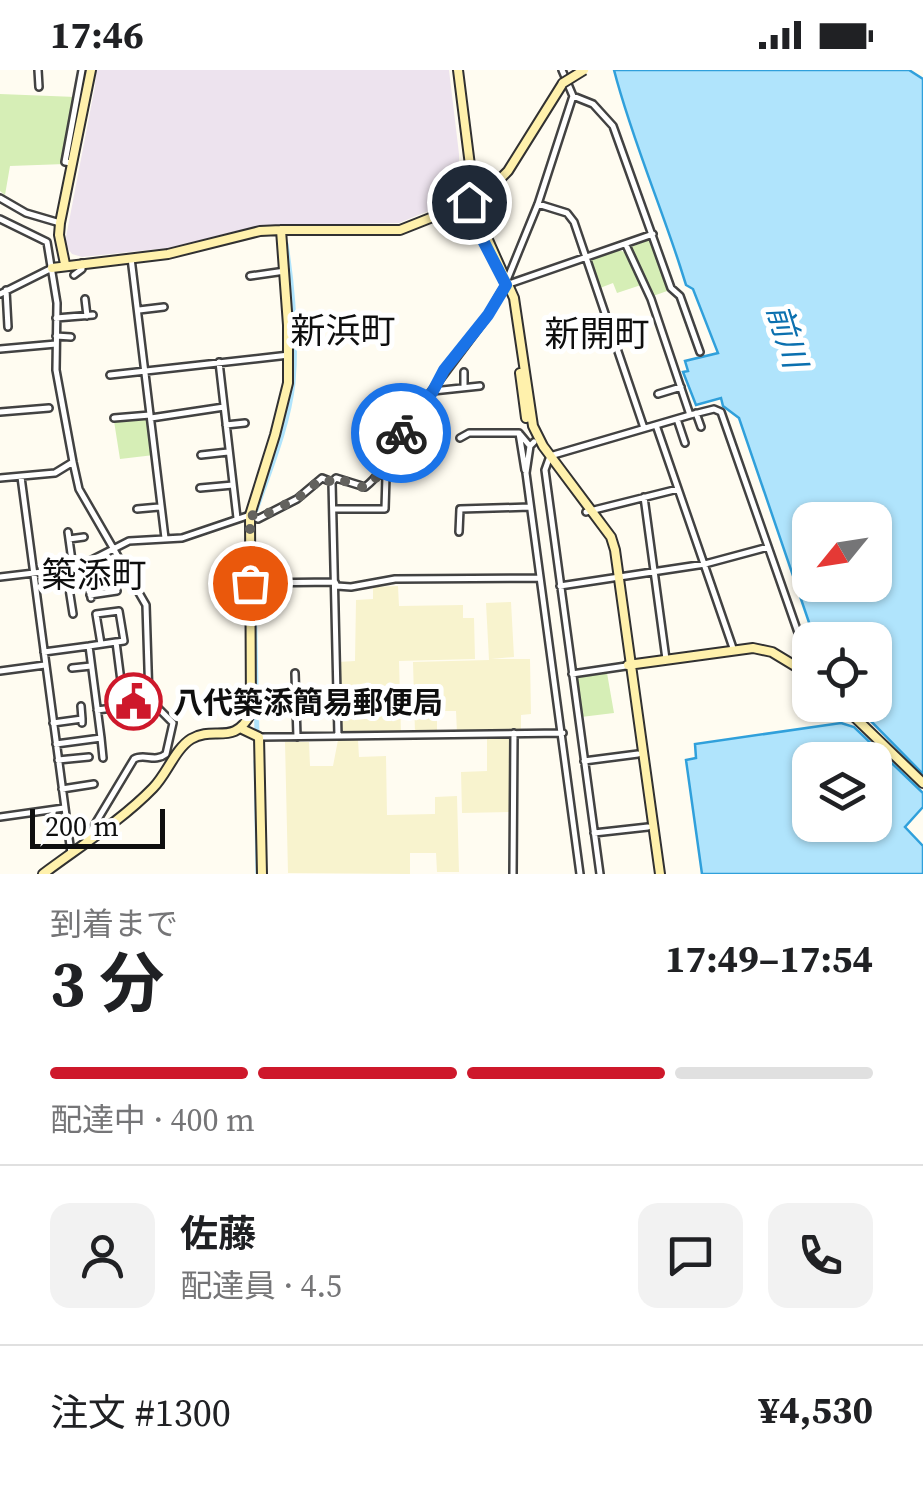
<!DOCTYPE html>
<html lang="ja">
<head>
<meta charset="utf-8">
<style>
  :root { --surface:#fff; --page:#f2f2f2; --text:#202124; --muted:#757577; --line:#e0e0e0; --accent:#ce182b }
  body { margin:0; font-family:"Source Serif 4","Noto Sans JP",serif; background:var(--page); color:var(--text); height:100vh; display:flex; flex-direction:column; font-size:38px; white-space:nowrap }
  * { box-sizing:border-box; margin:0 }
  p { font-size:32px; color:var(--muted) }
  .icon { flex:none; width:55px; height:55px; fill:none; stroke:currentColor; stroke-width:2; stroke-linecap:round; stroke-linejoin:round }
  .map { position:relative; height:804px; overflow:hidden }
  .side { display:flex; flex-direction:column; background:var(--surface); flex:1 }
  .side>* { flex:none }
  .needle { width:65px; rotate:240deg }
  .fabs { position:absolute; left:792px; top:432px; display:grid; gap:20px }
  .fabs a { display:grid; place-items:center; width:100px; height:100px; border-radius:20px; background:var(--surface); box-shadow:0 2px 8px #0004; font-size:50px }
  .scale { position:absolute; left:30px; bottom:25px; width:135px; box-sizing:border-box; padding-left:10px; border:5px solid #0f0f0f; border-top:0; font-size:28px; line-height:35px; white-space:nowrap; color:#0f0f0f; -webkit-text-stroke:8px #fff; paint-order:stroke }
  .pin { position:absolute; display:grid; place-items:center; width:85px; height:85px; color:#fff; margin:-42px; border:5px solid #fff; border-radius:50%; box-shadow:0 2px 10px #0007 }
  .courier { position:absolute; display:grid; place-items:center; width:100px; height:100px; margin:-50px; border:8px solid #1a73e8; border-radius:50%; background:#fff; color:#222; box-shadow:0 2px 12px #0007 }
  .summary em { font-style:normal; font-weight:700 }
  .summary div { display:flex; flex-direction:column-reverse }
  .summary { display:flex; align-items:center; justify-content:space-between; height:170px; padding:0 50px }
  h1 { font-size:65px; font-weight:700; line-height:75px }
  .bar { display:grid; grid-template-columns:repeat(4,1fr); gap:15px 10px; align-content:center; height:120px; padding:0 50px }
  .bar i { height:12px; border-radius:8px; background:var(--line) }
  .bar .current { background:var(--accent) }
  .bar p { grid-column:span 4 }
  .line { display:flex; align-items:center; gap:25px; padding:0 50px; border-top:2px solid var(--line) }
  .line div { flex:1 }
  .round { display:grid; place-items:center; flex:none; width:105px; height:105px; border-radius:20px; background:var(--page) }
  .status { display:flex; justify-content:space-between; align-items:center; height:70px; padding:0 50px; background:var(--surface); direction:ltr }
  .status svg { height:28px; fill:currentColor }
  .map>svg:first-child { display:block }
</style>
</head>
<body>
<div class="status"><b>17:46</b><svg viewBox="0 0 49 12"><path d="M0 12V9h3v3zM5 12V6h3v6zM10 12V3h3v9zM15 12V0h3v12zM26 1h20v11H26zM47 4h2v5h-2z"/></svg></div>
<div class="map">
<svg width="923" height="804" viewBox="0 0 923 804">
  <rect width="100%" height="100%" fill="#fffcf1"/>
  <path fill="#ede3ee" d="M96,0H449L459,84V123L455,130L399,153L257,156L168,178L82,187L72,184L66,176V167L95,16Z"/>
  <path fill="#f8f3ce" d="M398,516L399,536L463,535V548H474L475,589L399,591L401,664L340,665L338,592L355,591L356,530L373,529V517Z
    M511,532L514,587L491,589H530L531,644L521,645V661L457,663L456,641H437V662L415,663L413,592L489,590L486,533Z
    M509,668L511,742L462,743L461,702L487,701V669Z
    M338,670H358L359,687L386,686L387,745L435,744V727L457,726L459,802H437L436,783H410V804L288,803L285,672H309L310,696H333Z"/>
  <path fill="#d6eeb6" d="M0,24L76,27L65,94L10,96L5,125L0,121Z
    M652,169L670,220L653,226L631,177Z
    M619,180L624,182L641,215L617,223L613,213L600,218L591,189Z
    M148,349L154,385L120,389L114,351Z
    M607,603L614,643L581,647L575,608Z"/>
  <path fill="#b0e4fc" stroke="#30a0db" stroke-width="2.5" fill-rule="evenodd" d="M614,0H909L923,9V704L855,635H875V570H815L739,348L723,336L721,328L696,335L683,302L688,301L685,291L718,283L693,219L686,215L680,196C659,131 631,66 614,0ZM810,450H875V515H810Z
    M841,653L854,657L923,723V737L905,757L923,776V804H702L686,690L696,688L695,674ZM810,690H875V755H810Z"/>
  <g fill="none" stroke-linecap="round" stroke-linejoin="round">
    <path stroke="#b0e4fc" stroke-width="5" d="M256,440C270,399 288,357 293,313C297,267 293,220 286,174
      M254,519L257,666
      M256,691L258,804"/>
    <defs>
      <path id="street" d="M38,0L39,17
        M573,26L593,34L613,56L671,218L680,226L700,282
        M71,93L65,92L82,0
        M494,115L503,128L497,139
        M0,128L26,143L60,153
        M538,134L567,143L574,152L644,358
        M0,149L47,172L57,233L56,300L73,392L79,419L146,535L149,629L173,653L166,684C155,693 144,683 134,689L86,769
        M626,175L651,229L690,345
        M131,188L165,468
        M74,205L82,199V193
        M250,206L285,201
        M507,210L538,134L573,26L562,0
        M6,220L8,257
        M0,224L52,198
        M85,229L87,246
        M139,240L164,237
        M56,248L93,245
        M56,266L71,267
        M0,279L56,274
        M219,292L237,448
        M464,302V317
        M110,305L289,285
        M433,321L480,316
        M658,324L681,317
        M0,342L49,338
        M696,343L701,357
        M114,348L150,345
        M151,348L224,337
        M677,349L685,373
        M226,355L245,353
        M656,355L733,578
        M460,368L469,363H519
        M534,372L530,376L526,403L580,804
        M201,385L228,382
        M525,400L519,363L529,375
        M21,407L71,783
        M0,408L55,403L73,392
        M332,412L338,666
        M200,418L233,415
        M644,427L666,589
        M137,439L159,437
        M333,439H385L386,406L380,404
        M586,442L678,419
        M68,462L73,498
        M459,462L460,439L530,437
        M69,469L84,467
        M88,493L91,528
        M66,499L73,544
        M0,507L76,498L129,471L182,468L250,445L258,449L297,429L322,408L332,412L336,408L365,417C385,402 390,380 403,360C430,322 458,286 486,248C493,238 498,225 506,215L653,164
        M250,513L335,512L337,516L351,517L395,509L539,508
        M560,516L705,494L768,477
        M90,525L117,521
        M101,574L96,544L119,541L124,571L117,572
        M44,582L89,576
        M72,598L91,596
        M0,601L45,595
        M295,603L297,667
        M572,604L626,596
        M296,621L319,620V626H338
        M81,636L82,649
        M97,640L121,637
        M53,653L82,649V653
        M261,667L563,663
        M101,668L89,576L116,572L121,611
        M56,674L101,668L103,688
        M58,690L89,687
        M584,691L638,684
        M62,719L94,714
        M0,747L64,738
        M594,763L648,757
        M513,804L514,663
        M600,804L545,400L550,386L690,345L714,339L721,342L801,571L796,594"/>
      <path id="secondary" d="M458,0L476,143L514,228L533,356L543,376L611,467L615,480L660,804
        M65,194L59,165L60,153L91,0
        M52,198L168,184L260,161L281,160
        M520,303L526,348
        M628,595L753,578L772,582L810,605
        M842,635L923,713
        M240,658L259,667L262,804
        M43,804C79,777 122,750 153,718C167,704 175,679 191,669C214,655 234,677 251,643L250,445L275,365L288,313V255L281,160H400L463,135L494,115L508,101L563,13"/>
    </defs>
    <use href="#street" stroke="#424242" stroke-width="10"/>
    <use href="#secondary" stroke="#313131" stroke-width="12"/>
    <use href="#street" stroke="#fff" stroke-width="5"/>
    <use href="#secondary" stroke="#fff1ac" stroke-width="8"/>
    <defs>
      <path id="secondary-bridge" d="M563,13L584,0"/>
    </defs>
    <use href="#secondary-bridge" stroke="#313131" stroke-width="12" stroke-linecap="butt"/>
    <use href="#secondary-bridge" stroke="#fff1ac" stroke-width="8"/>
  </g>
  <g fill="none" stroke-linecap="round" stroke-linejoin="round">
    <path stroke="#63625e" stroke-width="10" stroke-dasharray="0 18" d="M250,513V444L258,448L297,429L322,408L332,412L336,408L365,418L380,404L401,363"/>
    <path stroke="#1a73e8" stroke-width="12" d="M401,363L433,321L444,300L488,245L506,215L476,157L469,132"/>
  </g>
  <defs>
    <symbol id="civic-ring" viewBox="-11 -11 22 22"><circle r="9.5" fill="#fff" stroke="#ce182b" stroke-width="1.5"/><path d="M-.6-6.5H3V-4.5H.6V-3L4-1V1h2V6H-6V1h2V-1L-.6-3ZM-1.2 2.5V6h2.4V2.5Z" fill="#ce182b"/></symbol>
  </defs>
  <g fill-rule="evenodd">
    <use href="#civic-ring" x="102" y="600" width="63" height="63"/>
  </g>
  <g text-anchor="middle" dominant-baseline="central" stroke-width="10" stroke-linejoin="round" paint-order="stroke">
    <g font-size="30" font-weight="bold" fill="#0f0f0f" stroke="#fff" text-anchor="start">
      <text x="173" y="632">八代築添簡易郵便局</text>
    </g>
    <g font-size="32" font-style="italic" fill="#0b70af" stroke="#fff">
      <text transform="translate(787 266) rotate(73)">前川</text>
    </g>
    <g font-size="35" fill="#0f0f0f" stroke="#fff">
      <text x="343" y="261">新浜町</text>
      <text x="597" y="264">新開町</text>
      <text x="94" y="505">築添町</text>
    </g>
  </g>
</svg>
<div class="fabs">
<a><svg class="needle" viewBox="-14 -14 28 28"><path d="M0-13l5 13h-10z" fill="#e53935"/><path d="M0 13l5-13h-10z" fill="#757577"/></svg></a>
<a><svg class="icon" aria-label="locate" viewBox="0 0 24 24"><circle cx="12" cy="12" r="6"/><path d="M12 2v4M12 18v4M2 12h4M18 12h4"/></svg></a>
<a><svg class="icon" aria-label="layers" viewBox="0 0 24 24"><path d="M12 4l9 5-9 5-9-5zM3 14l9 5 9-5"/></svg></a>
</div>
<div class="scale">200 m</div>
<div class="pin" style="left:250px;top:513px;background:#ea580c"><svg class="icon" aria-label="bag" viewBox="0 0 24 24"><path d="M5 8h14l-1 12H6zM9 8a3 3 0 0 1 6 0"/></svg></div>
<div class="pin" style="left:469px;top:132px;background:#1f2937"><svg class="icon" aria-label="home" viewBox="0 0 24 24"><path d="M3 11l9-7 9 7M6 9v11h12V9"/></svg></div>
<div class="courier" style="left:401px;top:363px"><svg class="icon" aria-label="bike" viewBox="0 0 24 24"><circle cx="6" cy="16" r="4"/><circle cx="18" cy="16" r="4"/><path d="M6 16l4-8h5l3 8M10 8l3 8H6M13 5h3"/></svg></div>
</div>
<section class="side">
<div class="summary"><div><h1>3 分</h1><p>到着まで</p></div><em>17:49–17:54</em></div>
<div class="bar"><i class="current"></i><i class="current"></i><i class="current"></i><i></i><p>配達中 · 400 m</p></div>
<div class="line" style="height:180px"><a class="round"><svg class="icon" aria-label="person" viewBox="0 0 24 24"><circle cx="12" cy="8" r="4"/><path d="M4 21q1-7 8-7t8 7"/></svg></a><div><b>佐藤</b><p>配達員 · 4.5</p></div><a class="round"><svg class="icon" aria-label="chat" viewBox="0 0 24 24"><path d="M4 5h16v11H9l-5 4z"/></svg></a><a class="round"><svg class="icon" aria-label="phone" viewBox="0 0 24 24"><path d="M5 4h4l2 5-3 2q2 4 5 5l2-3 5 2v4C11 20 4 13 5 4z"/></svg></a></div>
<div class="line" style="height:130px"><div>注文 #1300</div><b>¥4,530</b></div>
</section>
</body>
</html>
